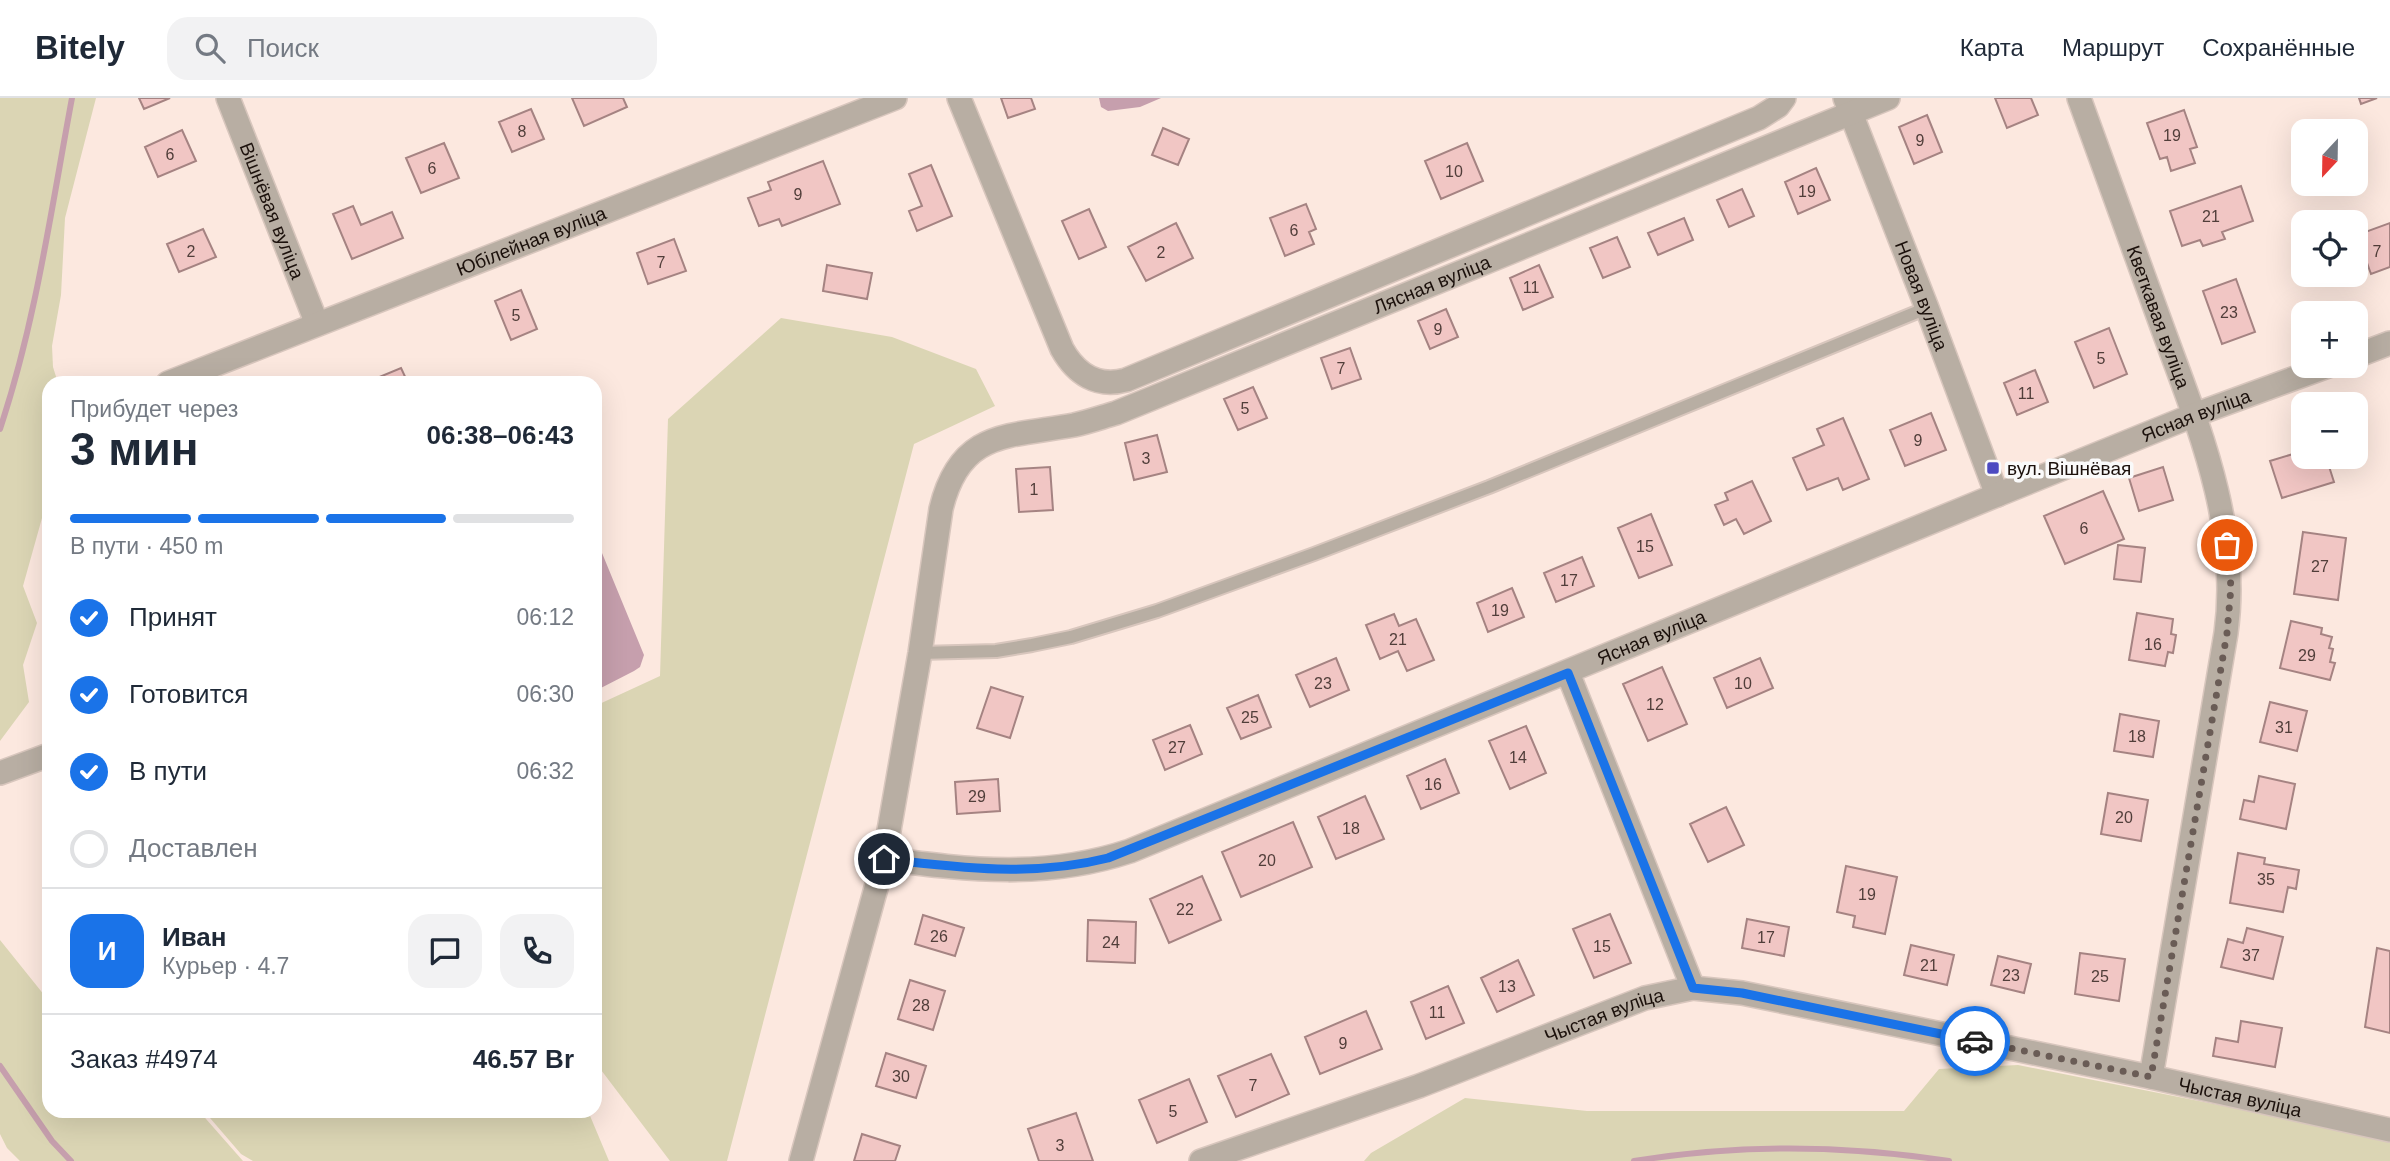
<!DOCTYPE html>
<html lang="ru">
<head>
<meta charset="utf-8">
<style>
  :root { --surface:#fff; --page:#f2f2f3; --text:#1f2937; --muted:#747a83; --line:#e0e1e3; --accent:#1a73e8 }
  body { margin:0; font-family:Helvetica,sans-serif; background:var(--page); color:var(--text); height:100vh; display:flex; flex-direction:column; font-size:26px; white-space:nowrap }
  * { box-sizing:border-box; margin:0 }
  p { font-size:23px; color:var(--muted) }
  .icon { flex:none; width:38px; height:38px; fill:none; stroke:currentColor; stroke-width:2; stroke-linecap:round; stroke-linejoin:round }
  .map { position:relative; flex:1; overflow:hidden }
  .drawer { position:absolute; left:42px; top:278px; width:560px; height:742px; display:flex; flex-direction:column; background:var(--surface); border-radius:21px; box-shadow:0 7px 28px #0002 }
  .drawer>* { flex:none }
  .needle { width:46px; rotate:202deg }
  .fabs { position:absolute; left:2291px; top:21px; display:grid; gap:14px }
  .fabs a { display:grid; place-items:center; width:77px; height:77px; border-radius:14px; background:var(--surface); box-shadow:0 7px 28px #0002; font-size:35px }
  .pin { position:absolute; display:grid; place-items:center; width:60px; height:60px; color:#fff; margin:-30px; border:4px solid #fff; border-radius:50%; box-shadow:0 2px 7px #0007 }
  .courier { position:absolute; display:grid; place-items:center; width:70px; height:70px; margin:-35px; border:5px solid #1a73e8; border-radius:50%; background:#fff; color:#222; box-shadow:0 2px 9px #0007 }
  .overview em { font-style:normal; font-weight:700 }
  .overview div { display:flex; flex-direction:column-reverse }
  .overview { display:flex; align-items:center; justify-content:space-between; height:119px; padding:0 28px }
  h1 { font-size:46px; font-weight:700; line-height:52px }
  .bar { display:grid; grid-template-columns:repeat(4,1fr); gap:10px 7px; align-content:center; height:84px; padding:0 28px }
  .bar i { height:9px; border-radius:5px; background:var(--line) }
  .bar .active { background:var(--accent) }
  .bar p { grid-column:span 4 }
  .line { display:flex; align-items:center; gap:18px; padding:0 28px; border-top:2px solid var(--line) }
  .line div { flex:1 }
  .round { display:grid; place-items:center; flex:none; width:74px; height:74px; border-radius:21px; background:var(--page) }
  ol { padding:0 28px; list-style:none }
  li { display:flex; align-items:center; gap:21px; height:77px }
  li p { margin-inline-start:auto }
  li .icon { padding:7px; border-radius:50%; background:var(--accent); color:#fff; stroke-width:4 }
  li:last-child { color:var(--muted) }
  li i { width:38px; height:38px; border:4px solid var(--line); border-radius:50% }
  header { display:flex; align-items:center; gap:42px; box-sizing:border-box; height:98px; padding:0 35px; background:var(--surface); border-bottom:2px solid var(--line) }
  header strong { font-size:33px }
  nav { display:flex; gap:38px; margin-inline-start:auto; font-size:24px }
  .search { width:490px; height:63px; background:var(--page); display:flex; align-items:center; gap:18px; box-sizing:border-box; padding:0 24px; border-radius:21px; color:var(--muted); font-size:26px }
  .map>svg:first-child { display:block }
</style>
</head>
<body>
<header>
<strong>Bitely</strong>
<div class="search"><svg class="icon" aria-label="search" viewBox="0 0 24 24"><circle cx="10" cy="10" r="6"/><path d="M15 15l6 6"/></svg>Поиск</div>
<nav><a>Карта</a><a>Маршрут</a><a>Сохранённые</a></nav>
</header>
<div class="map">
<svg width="2390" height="1063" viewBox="0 0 2390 1063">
  <rect width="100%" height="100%" fill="#fce8df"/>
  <path fill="#dbd5b4" d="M0,0H96L65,120L61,197L52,248L53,269L58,285H49V395L23,488L37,525L23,567L29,604L0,643Z
    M781,220L892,239L976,271L995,308L914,346L727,1063H670L595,964V608L660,578L668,321Z
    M0,842L49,903V1013H199L243,1063H20L7,1050L0,1036Z
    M2018,967L2390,1041V1063H1364L1371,1055L1465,1000L1587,1013H1904L1939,971Z
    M204,1013H588L609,1063H253L241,1056Z"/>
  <path fill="#c69fad" d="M1099,0H1161L1140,9L1108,13L1101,9Z
    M595,438L644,557L640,569L634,573L595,593Z"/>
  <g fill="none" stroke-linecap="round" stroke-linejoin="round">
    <path stroke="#c69fad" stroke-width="6" d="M0,331C36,223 51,112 72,0
      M0,968L52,1043L71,1063
      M1634,1063C1737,1046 1846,1047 1949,1063"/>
  </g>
  <path fill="#f1c6c4" stroke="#a58382" stroke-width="2" d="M139,0H170L144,11Z
    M572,0H623L627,9L584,28Z
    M1001,0H1031L1035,11L1008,20Z
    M1995,0H2031L2038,17L2007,30Z
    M2359,0H2377L2361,6Z
    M531,11L544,41L512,54L499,24Z
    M2184,12L2197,49L2190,51L2195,65L2171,73L2167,59L2160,61L2147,25Z
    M1927,17L1942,54L1914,66L1899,29Z
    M1163,30L1189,41L1178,67L1152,57Z
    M182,32L196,63L158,79L145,49Z
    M444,45L459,80L421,95L406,60Z
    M1467,45L1483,83L1441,101L1425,63Z
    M823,63L840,106L782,128L779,121L759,128L748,100L771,92L768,84Z
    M931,67L952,118L917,133L909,113L922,108L909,76Z
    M1816,70L1830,102L1798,116L1785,84Z
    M2241,88L2253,123L2222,134L2225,141L2203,148L2200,142L2182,148L2170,113Z
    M1742,91L1754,118L1729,129L1717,102Z
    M1306,106L1316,131L1309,134L1314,146L1285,158L1270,120Z
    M353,108L361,127L392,114L403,140L352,161L333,116Z
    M1089,111L1106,149L1079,161L1062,123Z
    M1684,120L1693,142L1658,157L1648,135Z
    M1176,125L1193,160L1146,183L1128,149Z
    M2390,125V169L2371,176L2357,137Z
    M203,131L216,159L179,174L167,146Z
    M1617,139L1630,169L1603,180L1590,150Z
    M674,141L686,173L648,186L637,155Z
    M827,167L872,175L867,201L823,193Z
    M1539,167L1553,199L1523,212L1510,180Z
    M2236,181L2255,234L2222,246L2203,193Z
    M521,192L537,231L511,242L495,203Z
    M1446,211L1458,239L1430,251L1418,223Z
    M2109,230L2127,276L2094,290L2075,244Z
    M1350,250L1361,281L1332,291L1321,260Z
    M401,270L408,285H365Z
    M2035,272L2048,304L2017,317L2004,285Z
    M1253,289L1267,320L1238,332L1224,301Z
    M1931,315L1946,352L1905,368L1890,332Z
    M1843,320L1869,381L1843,392L1838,380L1807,392L1793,360L1824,347L1817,331Z
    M1157,337L1167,374L1134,382L1125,345Z
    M2303,353V359H2326L2334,384L2282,400L2270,363Z
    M1050,369L1053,412L1019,414L1016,371Z
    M2163,369L2173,402L2139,413L2129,380Z
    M1752,383L1771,423L1744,436L1736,421L1724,427L1715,407L1728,402L1725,395Z
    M2103,393L2124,441L2065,466L2044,418Z
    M1651,416L1672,467L1639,480L1618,430Z
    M2303,434L2346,440L2338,502L2294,496Z
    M2118,447L2145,450L2141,484L2114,481Z
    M1582,459L1594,488L1556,504L1544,475Z
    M1512,490L1524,519L1488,534L1477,505Z
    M2137,515L2173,521L2171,536L2176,537L2173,555L2168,554L2165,568L2129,562Z
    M1394,516L1399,528L1416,521L1434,562L1407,573L1398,553L1380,561L1366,527Z
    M2291,523L2322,530L2321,536L2332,539L2329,550L2333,551L2330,564L2335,565L2330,582L2280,570Z
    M1336,560L1349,592L1310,609L1296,577Z
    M1760,560L1773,590L1727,610L1714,580Z
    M1662,569L1687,626L1648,643L1623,586Z
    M991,589L1023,599L1010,640L977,630Z
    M1258,597L1271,629L1241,641L1227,610Z
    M2270,604L2307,613L2297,653L2260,644Z
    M2120,616L2159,623L2153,659L2114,653Z
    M1190,627L1202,656L1165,672L1153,642Z
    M1526,628L1546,675L1510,691L1489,643Z
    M1445,661L1459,695L1421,711L1407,678Z
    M2259,678L2295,686L2286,731L2240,721L2244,702L2254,704Z
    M998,681L1000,713L957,716L955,684Z
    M2108,695L2148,702L2141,743L2101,736Z
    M1365,698L1384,741L1336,761L1318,719Z
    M1726,709L1744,747L1708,764L1690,726Z
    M1293,724L1312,769L1241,799L1222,754Z
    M2238,755L2265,760L2264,766L2299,772L2296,791L2288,789L2283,814L2230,805Z
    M1846,768L1897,779L1885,836L1853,829L1855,818L1837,814Z
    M1202,778L1221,822L1169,845L1150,801Z
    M1610,816L1631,865L1594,880L1573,831Z
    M923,817L964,830L955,858L915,846Z
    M1747,821L1789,829L1784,858L1742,850Z
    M1088,822L1136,824L1135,865L1087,863Z
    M2247,830L2283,839L2273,881L2221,869L2228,841L2243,845Z
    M1911,847L1954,857L1947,887L1904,877Z
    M2377,850L2390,853V935L2365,929Z
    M2080,855L2125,861L2119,903L2075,896Z
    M1998,858L2031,866L2024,895L1991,887Z
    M1518,862L1534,897L1497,914L1481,880Z
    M910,882L945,893L933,932L898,921Z
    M1448,888L1464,925L1426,941L1411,904Z
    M1366,913L1382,951L1320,976L1305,939Z
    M2241,923L2282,930L2275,969L2213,958L2216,940L2238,944Z
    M886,955L926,968L916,1000L876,988Z
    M1271,956L1289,996L1236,1019L1218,978Z
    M1189,981L1207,1024L1157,1045L1139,1002Z
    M1076,1015L1093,1063H1039L1028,1031Z
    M862,1036L900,1048L895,1063H854Z"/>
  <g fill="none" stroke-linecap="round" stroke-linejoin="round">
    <defs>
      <path id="lane" d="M920,555L996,553L1032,547L1071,539L1157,513L1314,456L1489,389L1927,210"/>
      <g id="street">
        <path id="s1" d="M228,0L317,226"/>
        <path d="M959,0L1062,251C1076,276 1097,290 1126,282L1759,20L1778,8L1784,0"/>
        <path id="s2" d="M1845,0L1927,210L1997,397"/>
        <path id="s3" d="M2079,0C2106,75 2134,150 2161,226C2197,325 2241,427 2226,535L2151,979"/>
        <path d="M2356,258L2390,245"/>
        <path id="s4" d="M168,285L895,0"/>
        <path d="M1568,575L1693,890"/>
        <path d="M0,675L49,657"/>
        <path id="s5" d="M884,761C971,772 1045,781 1130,753L1997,397L2194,317L2328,268"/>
        <path id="s6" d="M801,1063L884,761L920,555L941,411C960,332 1008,339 1074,327C1088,324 1102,319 1116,315L1888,0"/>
        <path id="s7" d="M1201,1063L1419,988L1645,900L1693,890L1742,895L2151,979L2390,1032"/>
      </g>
    </defs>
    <use href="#lane" stroke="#d8c6bd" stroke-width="16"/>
    <use href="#street" stroke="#d8c6bd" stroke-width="26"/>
    <use href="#lane" stroke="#b8aea3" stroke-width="12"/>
    <use href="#street" stroke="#b8aea3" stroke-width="23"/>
  </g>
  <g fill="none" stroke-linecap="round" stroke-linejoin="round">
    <path stroke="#6a5c56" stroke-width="7" stroke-dasharray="0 12.6" d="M1975,943L2151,979L2227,535L2231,489L2227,447"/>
    <path stroke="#1a73e8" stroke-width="9" d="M884,761C960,770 1033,779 1108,760L1568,575L1693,890L1742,895L1975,943"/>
  </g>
  <rect fill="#4c4ac1" stroke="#fafafa" stroke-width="2.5" x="1986" y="363" width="14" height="14" rx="3.5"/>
  <g text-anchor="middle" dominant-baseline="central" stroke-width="7" stroke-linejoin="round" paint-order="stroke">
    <g font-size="16" fill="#513e3a">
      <text x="522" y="33">8</text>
      <text x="2172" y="37">19</text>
      <text x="1920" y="42">9</text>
      <text x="170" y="56">6</text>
      <text x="432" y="70">6</text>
      <text x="1454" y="73">10</text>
      <text x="1807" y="93">19</text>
      <text x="798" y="96">9</text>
      <text x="2211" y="118">21</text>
      <text x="1294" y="132">6</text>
      <text x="191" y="153">2</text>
      <text x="2377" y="153">7</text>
      <text x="1161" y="154">2</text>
      <text x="661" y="164">7</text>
      <text x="1531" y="189">11</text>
      <text x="2229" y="214">23</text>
      <text x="516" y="217">5</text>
      <text x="1438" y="231">9</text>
      <text x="2101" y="260">5</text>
      <text x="1341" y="270">7</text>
      <text x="2026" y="295">11</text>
      <text x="1245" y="310">5</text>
      <text x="1918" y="342">9</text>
      <text x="1146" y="360">3</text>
      <text x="1034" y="391">1</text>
      <text x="2084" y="430">6</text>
      <text x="1645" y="448">15</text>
      <text x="2320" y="468">27</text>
      <text x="1569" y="482">17</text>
      <text x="1500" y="512">19</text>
      <text x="1398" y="541">21</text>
      <text x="2153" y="546">16</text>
      <text x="2307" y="557">29</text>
      <text x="1323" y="585">23</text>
      <text x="1743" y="585">10</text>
      <text x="1655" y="606">12</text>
      <text x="1250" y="619">25</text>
      <text x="2284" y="629">31</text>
      <text x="2137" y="638">18</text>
      <text x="1177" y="649">27</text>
      <text x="1518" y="659">14</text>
      <text x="1433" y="686">16</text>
      <text x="977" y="698">29</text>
      <text x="2124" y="719">20</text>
      <text x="1351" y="730">18</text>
      <text x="1267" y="762">20</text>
      <text x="2266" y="781">35</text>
      <text x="1867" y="796">19</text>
      <text x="1185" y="811">22</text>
      <text x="939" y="838">26</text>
      <text x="1766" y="839">17</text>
      <text x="1111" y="844">24</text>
      <text x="1602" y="848">15</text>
      <text x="2251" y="857">37</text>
      <text x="1929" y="867">21</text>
      <text x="2011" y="877">23</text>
      <text x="2100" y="878">25</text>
      <text x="1507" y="888">13</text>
      <text x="921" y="907">28</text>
      <text x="1437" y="914">11</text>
      <text x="1343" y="945">9</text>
      <text x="901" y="978">30</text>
      <text x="1253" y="987">7</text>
      <text x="1173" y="1013">5</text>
      <text x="1060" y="1047">3</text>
    </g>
    <g font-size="19" fill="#1c110c" stroke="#fafafa">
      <text stroke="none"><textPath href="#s1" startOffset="121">Вішнёвая вуліца</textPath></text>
      <text stroke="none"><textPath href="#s4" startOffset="390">Юбілейная вуліца</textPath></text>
      <text stroke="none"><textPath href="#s6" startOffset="1225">Лясная вуліца</textPath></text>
      <text stroke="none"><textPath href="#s2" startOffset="212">Новая вуліца</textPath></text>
      <text stroke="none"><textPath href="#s3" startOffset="233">Кветкавая вуліца</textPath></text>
      <text stroke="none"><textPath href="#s5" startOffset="1400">Ясная вуліца</textPath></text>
      <text stroke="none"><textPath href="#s5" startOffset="812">Ясная вуліца</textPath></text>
      <text stroke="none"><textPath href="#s7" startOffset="429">Чыстая вуліца</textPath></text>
      <text stroke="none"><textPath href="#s7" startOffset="1080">Чыстая вуліца</textPath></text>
    </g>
    <g font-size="19" fill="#1c110c" stroke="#fafafa" text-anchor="start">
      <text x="2007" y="370">вул. Вішнёвая</text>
    </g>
  </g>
</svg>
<div class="fabs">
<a><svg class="needle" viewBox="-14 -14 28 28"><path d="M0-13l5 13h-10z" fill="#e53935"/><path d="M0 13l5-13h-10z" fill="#747a83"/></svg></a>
<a><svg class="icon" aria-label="locate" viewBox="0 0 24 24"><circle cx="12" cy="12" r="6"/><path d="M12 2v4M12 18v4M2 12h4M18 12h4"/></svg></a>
<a>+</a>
<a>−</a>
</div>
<div class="pin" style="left:2227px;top:447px;background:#ea580c"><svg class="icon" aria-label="bag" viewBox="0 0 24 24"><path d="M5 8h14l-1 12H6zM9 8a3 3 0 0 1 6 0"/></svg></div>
<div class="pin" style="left:884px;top:761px;background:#1f2937"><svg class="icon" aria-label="home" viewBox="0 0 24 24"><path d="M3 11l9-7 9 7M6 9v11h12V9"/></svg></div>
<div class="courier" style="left:1975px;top:943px"><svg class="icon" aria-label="car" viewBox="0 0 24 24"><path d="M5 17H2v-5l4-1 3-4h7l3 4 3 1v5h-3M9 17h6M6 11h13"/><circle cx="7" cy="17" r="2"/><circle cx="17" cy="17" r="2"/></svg></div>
<section class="drawer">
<div class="overview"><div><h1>3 мин</h1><p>Прибудет через</p></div><em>06:38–06:43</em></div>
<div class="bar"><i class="active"></i><i class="active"></i><i class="active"></i><i></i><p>В пути · 450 m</p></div>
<ol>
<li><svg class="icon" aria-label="check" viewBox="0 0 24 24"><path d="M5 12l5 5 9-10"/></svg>Принят<p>06:12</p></li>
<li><svg class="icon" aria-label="check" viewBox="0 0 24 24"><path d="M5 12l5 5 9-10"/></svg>Готовится<p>06:30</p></li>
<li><svg class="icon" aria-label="check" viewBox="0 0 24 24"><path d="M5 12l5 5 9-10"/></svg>В пути<p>06:32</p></li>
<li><i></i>Доставлен</li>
</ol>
<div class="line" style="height:126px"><b class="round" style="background:var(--accent);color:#fff">И</b><div><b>Иван</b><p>Курьер · 4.7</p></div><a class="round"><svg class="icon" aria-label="chat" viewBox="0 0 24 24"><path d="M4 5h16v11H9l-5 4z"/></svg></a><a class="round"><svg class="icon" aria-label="phone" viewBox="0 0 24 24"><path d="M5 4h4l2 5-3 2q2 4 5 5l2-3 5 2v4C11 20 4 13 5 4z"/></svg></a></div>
<div class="line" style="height:91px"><div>Заказ #4974</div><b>46.57 Br</b></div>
</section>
</div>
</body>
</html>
